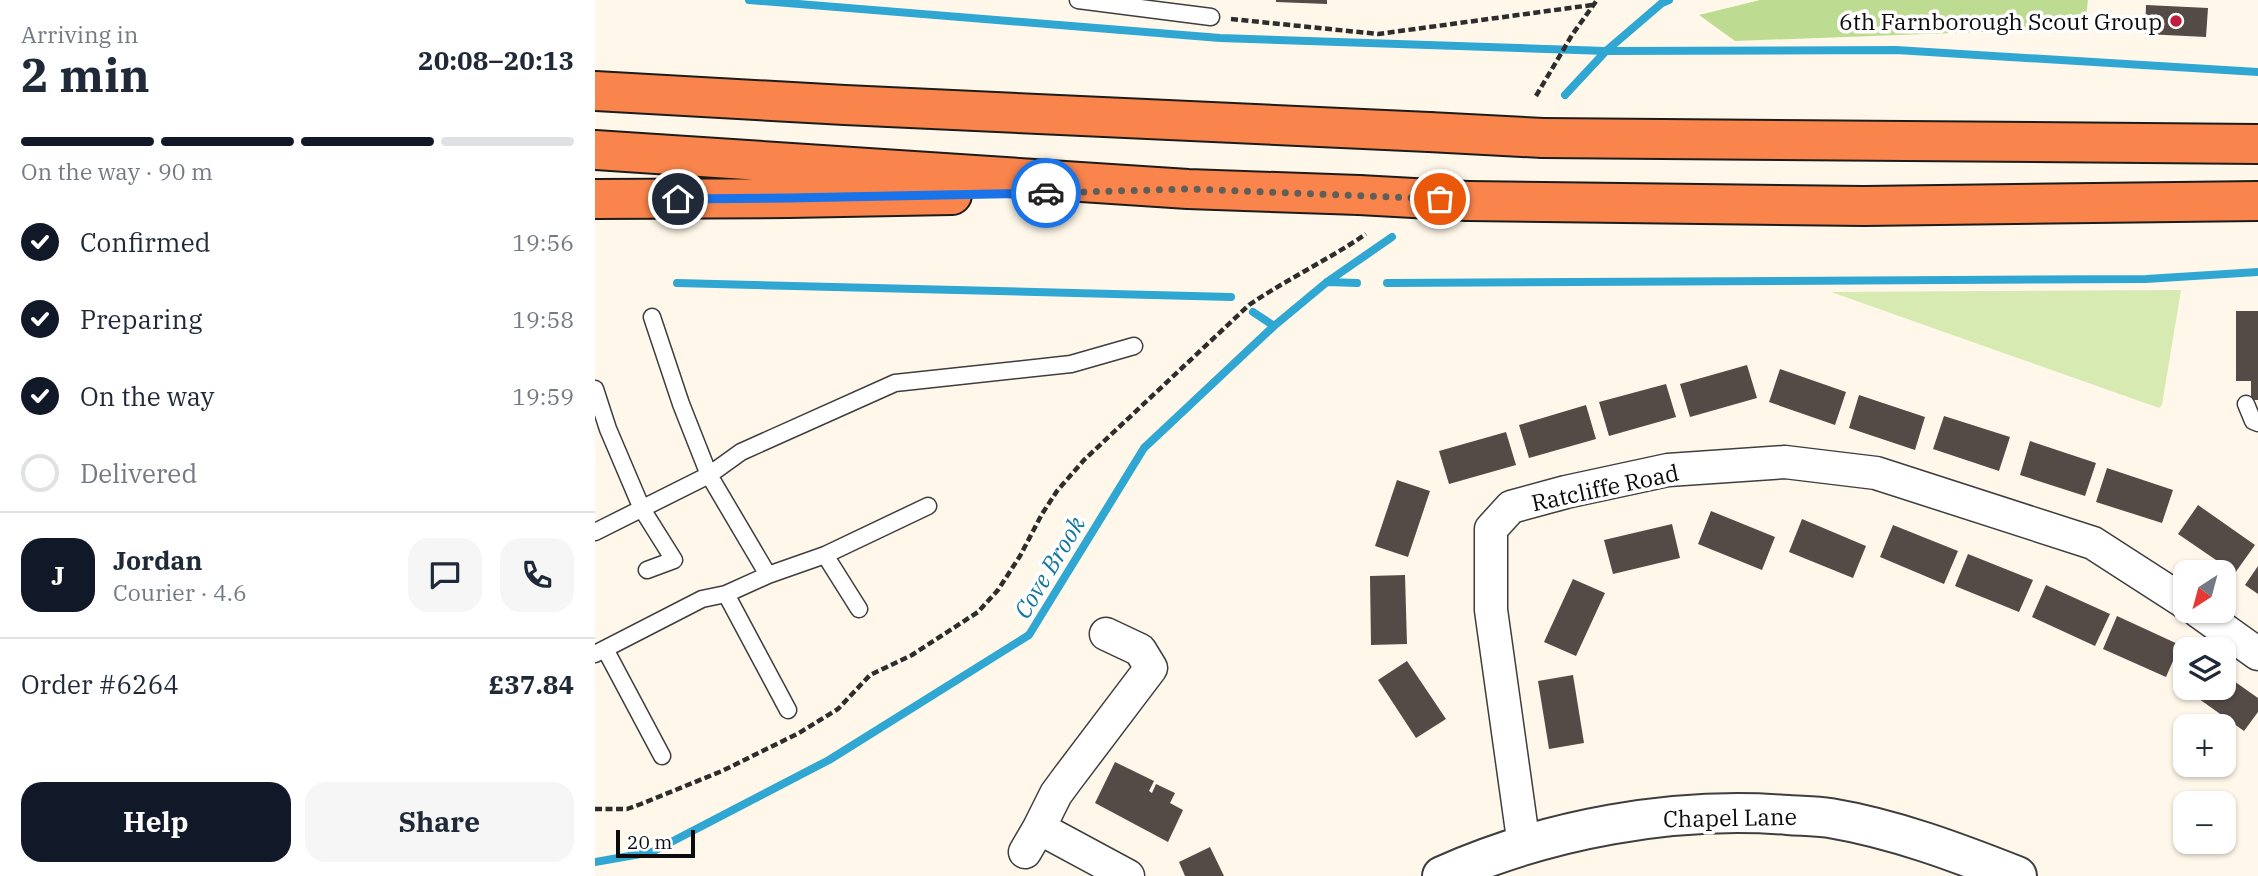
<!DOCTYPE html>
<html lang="en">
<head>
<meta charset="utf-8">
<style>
  :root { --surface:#fff; --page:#f6f6f7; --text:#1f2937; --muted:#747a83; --line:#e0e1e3; --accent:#111827 }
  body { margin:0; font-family:"IBM Plex Serif",serif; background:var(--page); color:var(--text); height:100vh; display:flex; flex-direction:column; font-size:26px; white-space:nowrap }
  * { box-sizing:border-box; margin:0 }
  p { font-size:23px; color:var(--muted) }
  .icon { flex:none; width:38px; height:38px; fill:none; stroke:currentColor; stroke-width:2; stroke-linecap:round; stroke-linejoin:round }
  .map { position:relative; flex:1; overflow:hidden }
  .details { display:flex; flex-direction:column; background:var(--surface); width:595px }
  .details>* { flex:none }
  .needle { width:46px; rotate:216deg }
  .tools { position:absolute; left:1578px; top:560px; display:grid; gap:14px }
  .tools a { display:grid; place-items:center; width:63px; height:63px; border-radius:14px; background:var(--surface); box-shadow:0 2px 5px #0004; font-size:35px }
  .scale { position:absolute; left:21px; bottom:18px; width:79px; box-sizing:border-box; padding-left:7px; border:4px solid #0b0b0b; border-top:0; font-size:19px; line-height:24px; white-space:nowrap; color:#0b0b0b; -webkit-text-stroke:5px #fff; paint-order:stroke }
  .pin { position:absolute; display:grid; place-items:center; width:60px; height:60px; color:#fff; margin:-30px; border:4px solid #fff; border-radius:50%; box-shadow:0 2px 7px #0007 }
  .courier { position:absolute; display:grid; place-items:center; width:70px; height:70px; margin:-35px; border:5px solid #1a73e8; border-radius:50%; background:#fff; color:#222; box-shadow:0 2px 9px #0007 }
  .head em { font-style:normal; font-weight:700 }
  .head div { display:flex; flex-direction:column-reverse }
  .head { display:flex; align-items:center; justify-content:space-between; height:119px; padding:0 21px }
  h1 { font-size:46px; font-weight:700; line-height:52px }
  .bar { display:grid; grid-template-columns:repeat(4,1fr); gap:10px 7px; align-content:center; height:84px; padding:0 21px }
  .bar i { height:9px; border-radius:5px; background:var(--line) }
  .bar .active { background:var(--accent) }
  .bar p { grid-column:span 4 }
  .line { display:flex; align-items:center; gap:18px; padding:0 21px; border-top:2px solid var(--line) }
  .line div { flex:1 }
  .round { display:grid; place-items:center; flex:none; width:74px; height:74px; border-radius:21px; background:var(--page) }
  ol { padding:0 21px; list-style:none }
  li { display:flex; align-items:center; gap:21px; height:77px }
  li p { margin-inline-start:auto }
  li .icon { padding:7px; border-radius:50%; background:var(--accent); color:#fff; stroke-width:4 }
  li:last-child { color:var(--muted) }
  li i { width:38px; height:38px; border:4px solid var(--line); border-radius:50% }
  .button { display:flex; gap:14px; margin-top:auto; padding:14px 21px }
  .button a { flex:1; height:80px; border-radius:21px; background:var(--accent); color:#fff; font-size:28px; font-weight:700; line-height:80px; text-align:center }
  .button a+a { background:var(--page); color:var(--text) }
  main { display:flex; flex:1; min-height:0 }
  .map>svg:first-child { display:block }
</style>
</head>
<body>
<main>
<section class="details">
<div class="head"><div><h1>2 min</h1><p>Arriving in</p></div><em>20:08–20:13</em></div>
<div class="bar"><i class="active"></i><i class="active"></i><i class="active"></i><i></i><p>On the way · 90 m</p></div>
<ol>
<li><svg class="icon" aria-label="check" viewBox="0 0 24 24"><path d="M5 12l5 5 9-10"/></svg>Confirmed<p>19:56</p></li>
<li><svg class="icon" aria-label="check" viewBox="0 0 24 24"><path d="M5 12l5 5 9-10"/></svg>Preparing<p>19:58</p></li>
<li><svg class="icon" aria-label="check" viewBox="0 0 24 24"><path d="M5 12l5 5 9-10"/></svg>On the way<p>19:59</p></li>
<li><i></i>Delivered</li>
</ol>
<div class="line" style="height:126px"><b class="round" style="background:var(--accent);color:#fff">J</b><div><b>Jordan</b><p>Courier · 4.6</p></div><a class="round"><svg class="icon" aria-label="chat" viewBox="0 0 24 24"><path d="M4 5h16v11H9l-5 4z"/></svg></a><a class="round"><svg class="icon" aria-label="phone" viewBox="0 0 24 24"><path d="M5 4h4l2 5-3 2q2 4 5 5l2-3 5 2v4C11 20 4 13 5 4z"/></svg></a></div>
<div class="line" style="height:91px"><div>Order #6264</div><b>£37.84</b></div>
<div class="button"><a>Help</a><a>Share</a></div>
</section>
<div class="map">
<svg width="1663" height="876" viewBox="0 0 1663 876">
  <rect width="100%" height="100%" fill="#fff8ea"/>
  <path fill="#d7eab2" d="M1586,290L1567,405L1564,408L1236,292Z"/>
  <path fill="#bddc91" d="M1165,0H1493L1490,28L1140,41L1104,15Z"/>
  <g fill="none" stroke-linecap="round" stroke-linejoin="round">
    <path stroke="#30a7d2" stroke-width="8" d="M154,0L625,38L1011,51L1301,50L1663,72
      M970,95L1011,51L1067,3L1074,0
      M732,282L762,283
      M82,283L636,297
      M792,283L1551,279L1663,272
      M658,312L679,326
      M0,862L57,852L234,760L434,635L549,448L679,326L732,282L797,237"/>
  </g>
  <path fill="#544b47" d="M681,0H732V4L681,2Z
    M1551,5L1613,8L1611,37L1550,34Z
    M1641,311H1663V400H1656V381H1641Z
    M1152,365L1162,398L1095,417L1085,384Z
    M1185,369L1251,392L1240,425L1174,402Z
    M1071,384L1081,417L1014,436L1004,402Z
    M1264,395L1330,417L1320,450L1254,428Z
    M991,405L1001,439L934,458L924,425Z
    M1349,416L1415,437L1404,471L1338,449Z
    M911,432L921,465L854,484L844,451Z
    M1435,441L1501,463L1490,496L1425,475Z
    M1512,468L1578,490L1567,523L1501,502Z
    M802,480L835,491L813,557L780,546Z
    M1603,505L1660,545L1640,573L1583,534Z
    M1116,511L1180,537L1167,570L1103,544Z
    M1207,519L1271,546L1258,578L1194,552Z
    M1077,524L1085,558L1018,574L1009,540Z
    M1298,525L1363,551L1349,584L1285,557Z
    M1373,554L1438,580L1424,612L1360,586Z
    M1663,566V594L1650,585Z
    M810,575L812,644L776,645L775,576Z
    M978,579L1010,593L981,656L949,642Z
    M1451,585L1515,614L1500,646L1437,617Z
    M1522,616L1585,645L1571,677L1508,649Z
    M812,661L851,719L821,738L783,680Z
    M1629,674L1663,698V712L1649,731L1593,691L1595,688H1629Z
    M978,675L989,743L954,749L943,681Z
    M520,762L559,781L554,791L557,793L561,784L580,793L575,803L588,810L573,842L500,803Z
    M615,847L629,876H590L584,862Z"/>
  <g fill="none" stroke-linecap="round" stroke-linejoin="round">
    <defs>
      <path id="service" d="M483,0L616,17
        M0,389L13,429L47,509L79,560L52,570
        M1651,404L1658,421L1663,423
        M0,532L114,475L146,452L300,383L476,364L539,346
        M230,555L264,609
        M173,575L230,555L333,506
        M131,594L193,710
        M10,649L67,756
        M0,654L107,599L131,594L173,575L114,475L86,404L57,317"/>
      <path id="minor" d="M1603,611L1663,654
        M511,634L545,650L556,668L472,779L461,794L444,828L533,876
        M929,846L896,610V529L916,507L971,492L1073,470L1190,462L1281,473L1498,543L1591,603
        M430,852L444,828"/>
      <path id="tertiary" d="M847,876C952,829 1078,806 1193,815C1207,816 1221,816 1235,818C1300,829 1361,852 1422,876"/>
      <path id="motorway" d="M0,91L250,105L834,132
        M948,138L1663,144
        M0,150L593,189L764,195
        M0,199L194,198L357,195
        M873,201L1269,206L1663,201"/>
    </defs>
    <use href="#service" stroke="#3e3e3e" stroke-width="19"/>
    <use href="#minor" stroke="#3e3e3e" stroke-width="35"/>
    <use href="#tertiary" stroke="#3e3e3e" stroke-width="42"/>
    <use href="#motorway" stroke="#1c1c1c" stroke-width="42"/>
    <path stroke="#2d2d2d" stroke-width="4.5" stroke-dasharray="7 3.5" stroke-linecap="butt" d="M636,19L783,34L997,5
      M941,96L977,35L1002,0
      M0,809H32L46,804L127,771L204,733L243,709L275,675L317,655L383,612L403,590L425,556L447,514L462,491L489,460L654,305C692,279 733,260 771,234"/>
    <use href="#service" stroke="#fff" stroke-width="16"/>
    <use href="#minor" stroke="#fff" stroke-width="32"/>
    <use href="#tertiary" stroke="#fff" stroke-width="38"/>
    <use href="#motorway" stroke="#fa854c" stroke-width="38"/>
    <defs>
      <path id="motorway-bridge" d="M834,132L948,138
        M764,195L873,201"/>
    </defs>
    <use href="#motorway-bridge" stroke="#1c1c1c" stroke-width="42" stroke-linecap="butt"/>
    <use href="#motorway-bridge" stroke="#fa854c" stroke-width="38"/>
  </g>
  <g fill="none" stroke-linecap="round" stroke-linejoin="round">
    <path stroke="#605e59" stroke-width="7" stroke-dasharray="0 12.6" d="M451,193L593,189L845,199"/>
    <path stroke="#1a73e8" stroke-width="9" d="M83,199L194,198L451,193"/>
  </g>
  <circle fill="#c01e3c" stroke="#fff" stroke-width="2.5" cx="1581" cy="21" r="7"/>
  <g text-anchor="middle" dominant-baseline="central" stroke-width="7" stroke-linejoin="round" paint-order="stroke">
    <g font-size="23" fill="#0b0b0b" stroke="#fff" text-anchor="end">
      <text x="1567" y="21">6th Farnborough Scout Group</text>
    </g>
    <g font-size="23" fill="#0b0b0b" stroke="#fff">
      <text transform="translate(1010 487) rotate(-12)">Ratcliffe Road</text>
      <text transform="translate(1135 817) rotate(-1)">Chapel Lane</text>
    </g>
    <g font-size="24" font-style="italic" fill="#1175a1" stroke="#fff">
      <text transform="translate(454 567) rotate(-59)">Cove Brook</text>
    </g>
  </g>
</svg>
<div class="tools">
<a><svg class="needle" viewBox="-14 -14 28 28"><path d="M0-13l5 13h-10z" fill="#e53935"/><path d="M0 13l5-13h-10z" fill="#747a83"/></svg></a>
<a><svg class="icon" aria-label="layers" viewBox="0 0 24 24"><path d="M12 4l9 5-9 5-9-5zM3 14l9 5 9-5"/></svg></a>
<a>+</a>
<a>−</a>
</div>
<div class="scale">20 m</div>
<div class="pin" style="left:845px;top:199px;background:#ea580c"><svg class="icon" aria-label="bag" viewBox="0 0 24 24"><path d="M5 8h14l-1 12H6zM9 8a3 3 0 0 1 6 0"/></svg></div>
<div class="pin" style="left:83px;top:199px;background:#1f2937"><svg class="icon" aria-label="home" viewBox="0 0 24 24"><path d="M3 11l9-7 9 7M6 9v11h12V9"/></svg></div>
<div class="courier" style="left:451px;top:193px"><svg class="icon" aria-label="car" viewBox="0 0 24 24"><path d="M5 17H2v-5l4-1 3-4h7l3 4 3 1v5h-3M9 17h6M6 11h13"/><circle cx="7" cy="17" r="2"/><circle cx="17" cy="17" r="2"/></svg></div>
</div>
</main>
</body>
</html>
